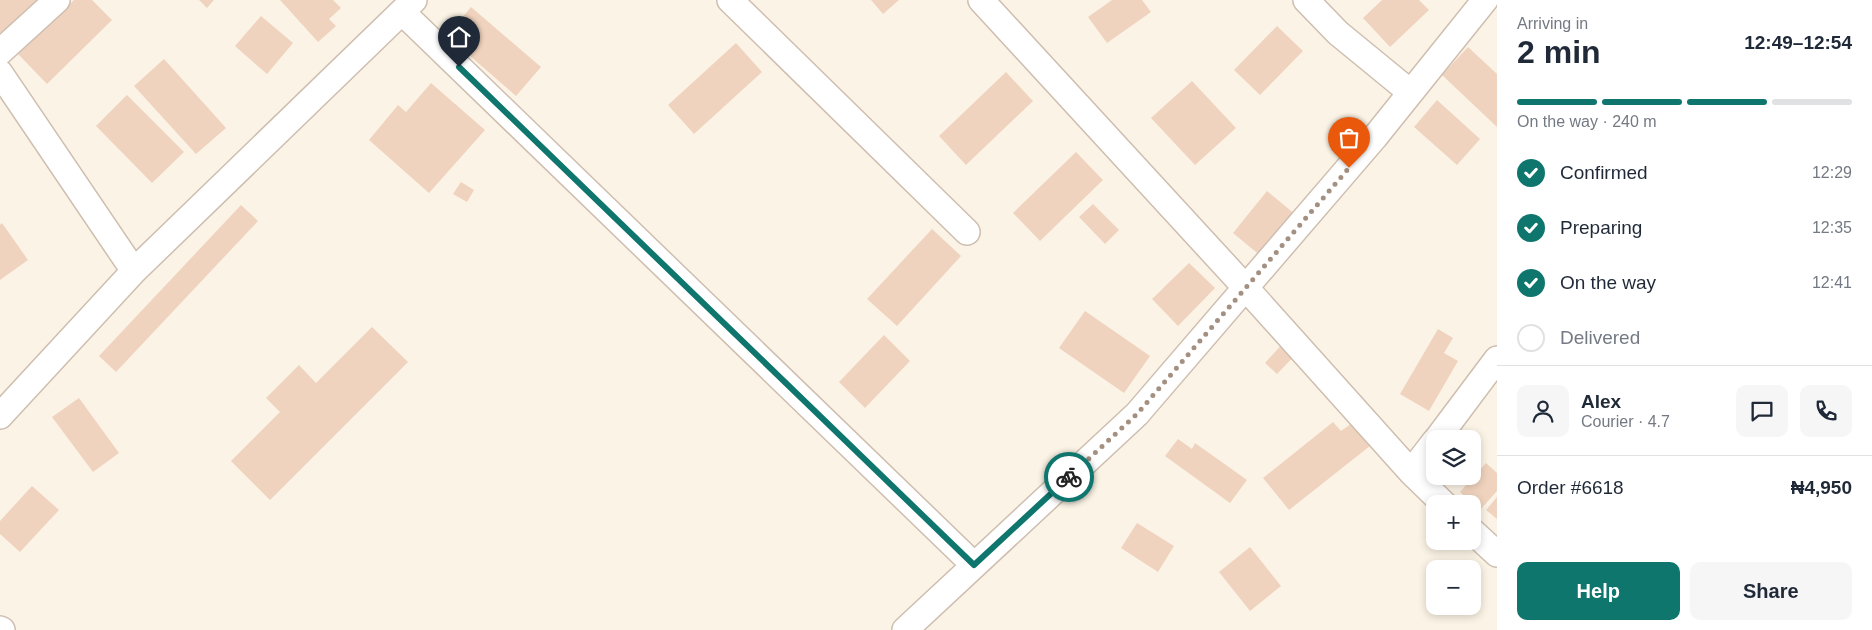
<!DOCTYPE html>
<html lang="en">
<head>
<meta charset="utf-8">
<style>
  :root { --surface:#fff; --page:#f6f6f7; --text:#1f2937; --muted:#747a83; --line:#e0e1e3; --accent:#0f766e }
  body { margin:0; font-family:Helvetica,sans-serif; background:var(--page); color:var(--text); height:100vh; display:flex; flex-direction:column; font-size:19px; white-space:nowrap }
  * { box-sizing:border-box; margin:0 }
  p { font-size:16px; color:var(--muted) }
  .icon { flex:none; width:28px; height:28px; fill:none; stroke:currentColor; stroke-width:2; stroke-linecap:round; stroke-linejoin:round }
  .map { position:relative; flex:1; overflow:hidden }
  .sheet { display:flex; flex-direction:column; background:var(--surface); width:375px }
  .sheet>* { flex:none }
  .controls { position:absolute; left:1426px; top:430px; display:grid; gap:10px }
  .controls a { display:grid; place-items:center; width:55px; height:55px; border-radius:10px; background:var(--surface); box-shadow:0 2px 8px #0003; font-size:25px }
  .pin { position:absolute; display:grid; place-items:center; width:42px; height:42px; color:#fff; margin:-51px -21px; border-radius:50% 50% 50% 0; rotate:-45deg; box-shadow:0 0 5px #0007 }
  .pin .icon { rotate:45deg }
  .courier { position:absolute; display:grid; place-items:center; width:50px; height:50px; margin:-25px; border:4px solid #0f766e; border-radius:50%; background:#fff; color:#222; box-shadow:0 1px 6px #0007 }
  .summary em { font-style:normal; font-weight:700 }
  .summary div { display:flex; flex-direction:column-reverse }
  .summary { display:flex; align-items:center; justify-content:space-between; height:85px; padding:0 20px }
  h1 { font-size:32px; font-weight:700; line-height:38px }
  .bar { display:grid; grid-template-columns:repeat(4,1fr); gap:8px 5px; align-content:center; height:60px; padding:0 20px }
  .bar i { height:6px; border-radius:4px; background:var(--line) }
  .bar .selected { background:var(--accent) }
  .bar p { grid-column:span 4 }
  .line { display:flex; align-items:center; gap:12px; padding:0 20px; border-top:1px solid var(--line) }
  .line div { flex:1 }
  .round { display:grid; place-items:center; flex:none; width:52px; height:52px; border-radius:10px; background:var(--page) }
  ol { padding:0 20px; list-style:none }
  li { display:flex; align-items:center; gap:15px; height:55px }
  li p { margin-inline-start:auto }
  li .icon { padding:5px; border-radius:50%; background:var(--accent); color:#fff; stroke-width:4 }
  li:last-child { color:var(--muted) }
  li i { width:28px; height:28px; border:2px solid var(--line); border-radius:50% }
  .primary-button { display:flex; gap:10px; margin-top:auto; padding:10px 20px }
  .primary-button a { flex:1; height:58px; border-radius:10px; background:var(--accent); color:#fff; font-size:20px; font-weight:700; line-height:58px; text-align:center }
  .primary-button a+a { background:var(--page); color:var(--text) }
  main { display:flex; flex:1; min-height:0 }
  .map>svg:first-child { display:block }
</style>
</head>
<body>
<main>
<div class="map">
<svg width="1497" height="630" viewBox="0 0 1497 630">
  <rect width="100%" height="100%" fill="#fbf3e5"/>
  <path fill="#f0d3be" d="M0,0H38L3,35L0,32Z
    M74,0H92L112,20L47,84L18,54Z
    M199,0H214L207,8Z
    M280,0H333L341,8L329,19L336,26L318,42Z
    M871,0H899L883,14Z
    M1112,0H1142L1151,12L1107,43L1088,17Z
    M1382,0H1419L1429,10L1390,47L1363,18Z
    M471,7L541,67L516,96L447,36Z
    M261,16L293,43L267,74L235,46Z
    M1277,26L1303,51L1260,95L1234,70Z
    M736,43L762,72L694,134L668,105Z
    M1468,47L1497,74V127L1442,75Z
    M164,59L226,128L196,154L134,86Z
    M1006,72L1033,101L966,165L939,136Z
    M1192,81L1236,128L1195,165L1151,118Z
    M431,83L485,130L429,193L369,140L398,105L406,112Z
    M127,95L184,152L152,183L96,126Z
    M1437,100L1480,139L1457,165L1414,127Z
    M1076,152L1103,180L1040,241L1013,213Z
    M461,182L474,190L467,202L453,194Z
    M1267,191L1296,215L1262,257L1233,233Z
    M1093,204L1119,230L1105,244L1079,217Z
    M241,205L258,221L116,372L99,356Z
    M2,223L28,260L0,280V225Z
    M932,229L961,256L897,326L867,299Z
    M1189,263L1215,288L1178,326L1152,299Z
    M1085,311L1150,356L1124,393L1059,348Z
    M372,327L408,362L270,500L231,461L280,412L266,398L299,365L316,383Z
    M1438,329L1453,338L1444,353L1458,361L1429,411L1400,394Z
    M884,335L910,361L865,408L839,382Z
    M1286,340L1298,352L1277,374L1265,363Z
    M79,398L119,453L93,472L52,417Z
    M1333,422L1341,431L1352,423L1370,446L1289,510L1263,478Z
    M1178,439L1192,449L1195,443L1247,480L1230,503L1165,456Z
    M1486,463L1497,473V491L1480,510L1460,492Z
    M32,486L59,510L20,552L0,534V521Z
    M1497,497V519L1486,510Z
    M1137,523L1174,546L1158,572L1121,548Z
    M1250,547L1281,586L1250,611L1219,572Z"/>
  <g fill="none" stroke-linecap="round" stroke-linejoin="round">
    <defs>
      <path id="street" d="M730,0L967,232
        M981,0L1245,287L1411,472L1444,504
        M1306,0L1338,33L1410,92
        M402,12L974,565
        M0,52L57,0
        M0,73L134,271
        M0,416L134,271L414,0
        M1437,439L1497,359
        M1411,472L1435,441
        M1472,531L1497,554
        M0,629L2,630
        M905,630L1137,414L1375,137L1485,0"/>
    </defs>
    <use href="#street" stroke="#cebeaf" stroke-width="28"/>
    <use href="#street" stroke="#fff" stroke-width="25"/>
  </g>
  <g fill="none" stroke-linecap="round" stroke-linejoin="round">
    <path stroke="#a39081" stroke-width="5" stroke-dasharray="0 9" d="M1069,477L1137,414L1349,168"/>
    <path stroke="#0f766e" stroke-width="6" d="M459,67L974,565L1069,477"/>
  </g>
</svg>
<div class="controls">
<a><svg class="icon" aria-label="layers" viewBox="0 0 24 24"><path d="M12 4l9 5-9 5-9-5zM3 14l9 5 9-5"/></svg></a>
<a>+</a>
<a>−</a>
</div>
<div class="pin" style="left:1349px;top:168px;background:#ea580c"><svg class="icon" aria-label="bag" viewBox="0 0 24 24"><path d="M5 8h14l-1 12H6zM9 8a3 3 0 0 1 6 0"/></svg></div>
<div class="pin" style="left:459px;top:67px;background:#1f2937"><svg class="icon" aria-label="home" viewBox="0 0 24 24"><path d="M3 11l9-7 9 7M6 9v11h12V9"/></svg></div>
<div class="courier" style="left:1069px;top:477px"><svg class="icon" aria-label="bike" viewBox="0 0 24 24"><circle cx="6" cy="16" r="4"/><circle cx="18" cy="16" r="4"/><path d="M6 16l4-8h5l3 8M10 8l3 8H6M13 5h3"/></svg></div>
</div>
<section class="sheet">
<div class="summary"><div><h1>2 min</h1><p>Arriving in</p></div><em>12:49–12:54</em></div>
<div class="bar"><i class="selected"></i><i class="selected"></i><i class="selected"></i><i></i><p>On the way · 240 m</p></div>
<ol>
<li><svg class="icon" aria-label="check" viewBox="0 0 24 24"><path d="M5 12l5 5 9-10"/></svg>Confirmed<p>12:29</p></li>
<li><svg class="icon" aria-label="check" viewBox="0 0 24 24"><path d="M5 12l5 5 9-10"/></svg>Preparing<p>12:35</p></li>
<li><svg class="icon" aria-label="check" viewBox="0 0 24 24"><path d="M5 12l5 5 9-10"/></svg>On the way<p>12:41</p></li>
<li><i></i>Delivered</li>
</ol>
<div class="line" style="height:90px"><a class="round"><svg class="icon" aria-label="person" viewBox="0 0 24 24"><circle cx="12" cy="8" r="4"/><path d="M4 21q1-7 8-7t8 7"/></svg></a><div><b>Alex</b><p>Courier · 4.7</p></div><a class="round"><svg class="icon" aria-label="chat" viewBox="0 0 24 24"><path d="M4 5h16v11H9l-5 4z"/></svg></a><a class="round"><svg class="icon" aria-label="phone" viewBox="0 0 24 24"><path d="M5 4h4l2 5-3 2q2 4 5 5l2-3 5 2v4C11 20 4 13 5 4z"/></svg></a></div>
<div class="line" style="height:65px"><div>Order #6618</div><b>₦4,950</b></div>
<div class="primary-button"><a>Help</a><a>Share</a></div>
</section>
</main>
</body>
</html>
